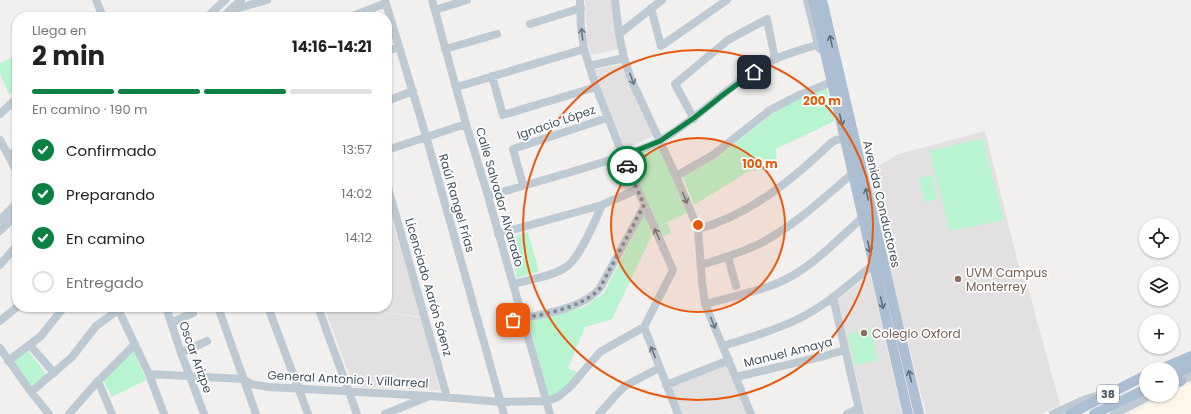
<!DOCTYPE html>
<html lang="es">
<head>
<meta charset="utf-8">
<style>
  :root { --surface:#fff; --page:#f2f2f2; --text:#222; --muted:#767676; --line:#e0e0e0; --accent:#0b8043 }
  body { margin:0; font-family:Poppins,sans-serif; background:var(--page); color:var(--text); height:100vh; display:flex; flex-direction:column; font-size:15px; white-space:nowrap }
  * { box-sizing:border-box; margin:0 }
  p { font-size:13px; color:var(--muted) }
  .icon { flex:none; width:22px; height:22px; fill:none; stroke:currentColor; stroke-width:2; stroke-linecap:round; stroke-linejoin:round }
  .map { position:relative; flex:1; overflow:hidden }
  .side { position:absolute; left:12px; top:12px; width:380px; height:300px; display:flex; flex-direction:column; background:var(--surface); border-radius:16px; box-shadow:0 1px 3px #0004 }
  .side>* { flex:none }
  .buttons { position:absolute; left:1139px; top:218px; display:grid; gap:8px }
  .buttons a { display:grid; place-items:center; width:40px; height:40px; border-radius:50%; background:var(--surface); box-shadow:0 1px 3px #0004; font-size:20px }
  .pin { position:absolute; display:grid; place-items:center; width:34px; height:34px; color:#fff; margin:-17px; border-radius:8px; box-shadow:0 2px 6px #0006 }
  .courier { position:absolute; display:grid; place-items:center; width:40px; height:40px; margin:-20px; border:3px solid #0b8043; border-radius:50%; background:#fff; color:#222; box-shadow:0 1px 5px #0007 }
  .head em { font-style:normal; font-weight:700 }
  .head div { display:flex; flex-direction:column-reverse }
  .head { display:flex; align-items:center; justify-content:space-between; height:68px; padding:0 20px }
  h1 { font-size:26px; font-weight:700; line-height:30px }
  .bar { display:grid; grid-template-columns:repeat(4,1fr); gap:6px 4px; align-content:center; height:48px; padding:0 20px }
  .bar i { height:5px; border-radius:3px; background:var(--line) }
  .bar .active { background:var(--accent) }
  .bar p { grid-column:span 4 }
  ol { padding:0 20px; list-style:none }
  li { display:flex; align-items:center; gap:12px; height:44px }
  li p { margin-inline-start:auto }
  li .icon { padding:4px; border-radius:50%; background:var(--accent); color:#fff; stroke-width:4 }
  li:last-child { color:var(--muted) }
  li i { width:22px; height:22px; border:2px solid var(--line); border-radius:50% }
  .map>svg:first-child { display:block }
</style>
</head>
<body>
<div class="map">
<svg width="1191" height="414" viewBox="0 0 1191 414">
  <rect width="100%" height="100%" fill="#f2efef"/>
  <path fill="#fef7e7" d="M1191,384V414H1129L1168,395H1172V393Z"/>
  <path fill="#e3e0e1" d="M585,0H612L620,49L591,55L587,38Z
    M624,63L655,135L625,149L603,94L595,70Z
    M985,131L1018,263L1030,295L1060,405L1041,414H926L866,173L899,154Z
    M387,214L391,216L421,317L358,308L421,318L440,390L356,387L353,385L324,307H387Z
    M870,274L902,414H865L837,300Z
    M727,365L748,414H682L671,387Z"/>
  <path fill="#b9f4d0" d="M17,56V88L9,95L0,73V63Z
    M826,87L835,121L776,149L777,169L749,171L694,205L682,175L715,159L786,103Z
    M983,138L1004,220L950,231L929,151Z
    M661,144L689,212L667,222L671,233L661,237L627,157Z
    M932,175L937,199L924,202L919,178Z
    M645,213L652,235L612,319L585,327L568,368L578,373L561,391L549,398L529,322L584,307L604,293Z
    M528,232L539,271L517,278L506,239Z
    M871,329L878,360L855,365L847,334Z
    M26,348L46,374L32,386L11,360Z
    M133,349L146,380L112,397L103,380Z"/>
  <g fill="none" stroke-linecap="round" stroke-linejoin="round">
    <path stroke="#becad3" stroke-width="8" d="M96,0L103,17
      M385,0L426,136L504,414
      M432,0L466,124L488,196L550,414
      M580,0L581,27L584,49L596,87L623,156L673,270L644,327L678,414
      M615,0L619,34L624,58L631,79L676,176L698,229L702,282L705,304L751,414
      M807,0L818,45L820,49
      M651,8L661,46L727,0
      M435,10L467,0
      M229,11L267,0
      M207,17L225,0
      M223,17L241,0
      M350,17L386,3
      M530,24L581,8
      M619,34L662,0
      M445,49L497,34
      M387,51L399,47
      M589,66L624,58
      M492,76L503,115L596,87
      M457,87L584,49
      M387,101L413,91
      M0,114L17,98
      M694,119L675,84L728,40L767,19L775,59
      M0,140L17,172
      M387,150L466,124
      M9,156L17,149
      M676,176L713,155L770,110L797,96L832,82
      M387,184L447,397
      M523,185L513,149L607,118
      M488,196C529,184 570,173 610,160C625,155 648,148 661,140C700,118 730,83 769,62C786,53 805,49 823,43
      M0,220L17,203
      M698,229C750,215 793,179 831,143L836,140L851,137
      M0,231L17,214
      M498,234L602,205L638,189
      M728,257L736,286
      M0,265L17,245
      M701,265C721,259 740,253 759,244C794,226 823,199 853,173
      M513,284C528,280 554,276 566,267C580,258 595,221 602,205
      M833,297L860,414
      M705,304C728,298 751,293 773,285C808,272 835,242 863,217
      M117,307L149,374L164,414
      M166,307L181,353L204,414
      M218,307L256,414
      M268,307L308,414
      M318,307L357,414
      M0,321L17,307
      M504,322C532,316 581,311 600,288L645,205
      M171,323L193,313
      M30,345L54,373
      M723,346C748,338 774,331 798,319C826,306 849,284 873,265
      M0,348L31,392L49,414
      M181,353L207,341
      M8,361L41,336L64,307
      M149,374L243,379L251,384L269,387L430,396L501,402L547,401L558,397L571,386L600,352L644,327
      M736,377L824,356L845,350
      M98,381L112,414
      M1176,383L1191,376
      M666,385L729,360
      M31,392L72,357L96,326L118,310
      M69,414L98,381L135,344
      M385,414L427,397
      M599,414L616,395L625,386L659,368
      M847,414L859,408
      M1053,414L1086,399L1103,394
      M1114,414L1152,395"/>
    <path stroke="#acbed1" stroke-width="10" d="M813,0L908,414
      M822,0L919,414
      M1161,369L1191,356
      M1172,376L1191,366
      M1172,383L1181,381
      M1070,414L1146,375
      M1094,414L1146,389"/>
  </g>
  <defs><path id="oneway-shaft" d="M-6 0H5M1.5-3L5.5 0L1.5 3" fill="none" stroke-width="1.6" stroke-linecap="round" stroke-linejoin="round"/></defs>
  <g stroke="#697682">
    <use href="#oneway-shaft" transform="translate(582 34) rotate(-97)"/>
    <use href="#oneway-shaft" transform="translate(632 79) rotate(70)"/>
    <use href="#oneway-shaft" transform="translate(685 198) rotate(68)"/>
    <use href="#oneway-shaft" transform="translate(657 234) rotate(-114)"/>
    <use href="#oneway-shaft" transform="translate(713 323) rotate(68)"/>
    <use href="#oneway-shaft" transform="translate(653 352) rotate(-111)"/>
  </g>
  <g stroke="#5f6d7c">
    <use href="#oneway-shaft" transform="translate(831 41) rotate(-103)"/>
    <use href="#oneway-shaft" transform="translate(841 120) rotate(78)"/>
    <use href="#oneway-shaft" transform="translate(867 194) rotate(-103)"/>
    <use href="#oneway-shaft" transform="translate(869 247) rotate(78)"/>
    <use href="#oneway-shaft" transform="translate(882 303) rotate(77)"/>
    <use href="#oneway-shaft" transform="translate(910 376) rotate(-103)"/>
  </g>
  <g fill="none" stroke-linecap="round" stroke-linejoin="round">
    <path stroke="#828991" stroke-width="4" stroke-dasharray="0 7.2" d="M513,320C540,315 582,309 600,288L644,205L627,166"/>
    <path stroke="#0b8043" stroke-width="5" d="M627,166L623,156L660,141L694,118L724,94L754,72"/>
  </g>
  <circle cx="698" cy="225" r="87" fill="#e8590c" fill-opacity=".12"/>
  <g fill="none" stroke="#e8590c" stroke-width="2">
    <circle cx="698" cy="225" r="87"/>
    <circle cx="698" cy="225" r="175"/>
  </g>
  <g fill="#8d6e63" stroke="#fff" stroke-width="1.5">
    <circle cx="958" cy="279" r="4"/>
    <circle cx="864" cy="333" r="4"/>
  </g>
  <g text-anchor="middle" dominant-baseline="central" stroke-width="3.5" stroke-linejoin="round" paint-order="stroke">
    <rect fill="#fff" stroke="#7d868f" stroke-width="1" x="1097" y="385" width="22" height="18" rx="3"/>
    <g font-size="11" font-weight="bold" fill="#45525f">
      <text x="1108" y="394">38</text>
    </g>
    <g font-size="12" fill="#45525f" stroke="#fff">
      <text transform="translate(556 122) rotate(-19)">Ignacio López</text>
      <text transform="translate(500 197) rotate(74)">Calle Salvador Alvarado</text>
      <text transform="translate(457 203) rotate(74)">Raúl Rangel Frías</text>
      <text transform="translate(882 204) rotate(77)">Avenida Conductores</text>
      <text transform="translate(429 287) rotate(74)">Licenciado Aarón Sáenz</text>
      <text transform="translate(788 352) rotate(-14)">Manuel Amaya</text>
      <text transform="translate(196 357) rotate(70)">Oscar Arizpe</text>
      <text transform="translate(348 379) rotate(3)">General Antonio I. Villarreal</text>
    </g>
    <g font-size="12" fill="#785e54" stroke="#fff" text-anchor="start">
      <text x="966" y="272">UVM Campus<tspan x="966" dy="14">Monterrey</tspan></text>
      <text x="872" y="333">Colegio Oxford</text>
    </g>
  </g>
  <circle cx="698" cy="225" r="6" fill="#e8590c" stroke="#fff" stroke-width="2"/>
  <g font-size="12" text-anchor="middle" font-weight="bold" fill="#e8590c" stroke="#fff" stroke-width="3.5" stroke-linejoin="round" paint-order="stroke">
    <text x="822" y="105">200 m</text>
    <text x="760" y="168">100 m</text>
  </g>
</svg>
<div class="buttons">
<a><svg class="icon" aria-label="locate" viewBox="0 0 24 24"><circle cx="12" cy="12" r="6"/><path d="M12 2v4M12 18v4M2 12h4M18 12h4"/></svg></a>
<a><svg class="icon" aria-label="layers" viewBox="0 0 24 24"><path d="M12 4l9 5-9 5-9-5zM3 14l9 5 9-5"/></svg></a>
<a>+</a>
<a>−</a>
</div>
<div class="pin" style="left:513px;top:320px;background:#ea580c"><svg class="icon" aria-label="bag" viewBox="0 0 24 24"><path d="M5 8h14l-1 12H6zM9 8a3 3 0 0 1 6 0"/></svg></div>
<div class="pin" style="left:754px;top:72px;background:#1f2937"><svg class="icon" aria-label="home" viewBox="0 0 24 24"><path d="M3 11l9-7 9 7M6 9v11h12V9"/></svg></div>
<div class="courier" style="left:627px;top:166px"><svg class="icon" aria-label="car" viewBox="0 0 24 24"><path d="M5 17H2v-5l4-1 3-4h7l3 4 3 1v5h-3M9 17h6M6 11h13"/><circle cx="7" cy="17" r="2"/><circle cx="17" cy="17" r="2"/></svg></div>
<section class="side">
<div class="head"><div><h1>2 min</h1><p>Llega en</p></div><em>14:16–14:21</em></div>
<div class="bar"><i class="active"></i><i class="active"></i><i class="active"></i><i></i><p>En camino · 190 m</p></div>
<ol>
<li><svg class="icon" aria-label="check" viewBox="0 0 24 24"><path d="M5 12l5 5 9-10"/></svg>Confirmado<p>13:57</p></li>
<li><svg class="icon" aria-label="check" viewBox="0 0 24 24"><path d="M5 12l5 5 9-10"/></svg>Preparando<p>14:02</p></li>
<li><svg class="icon" aria-label="check" viewBox="0 0 24 24"><path d="M5 12l5 5 9-10"/></svg>En camino<p>14:12</p></li>
<li><i></i>Entregado</li>
</ol>
</section>
</div>
</body>
</html>
